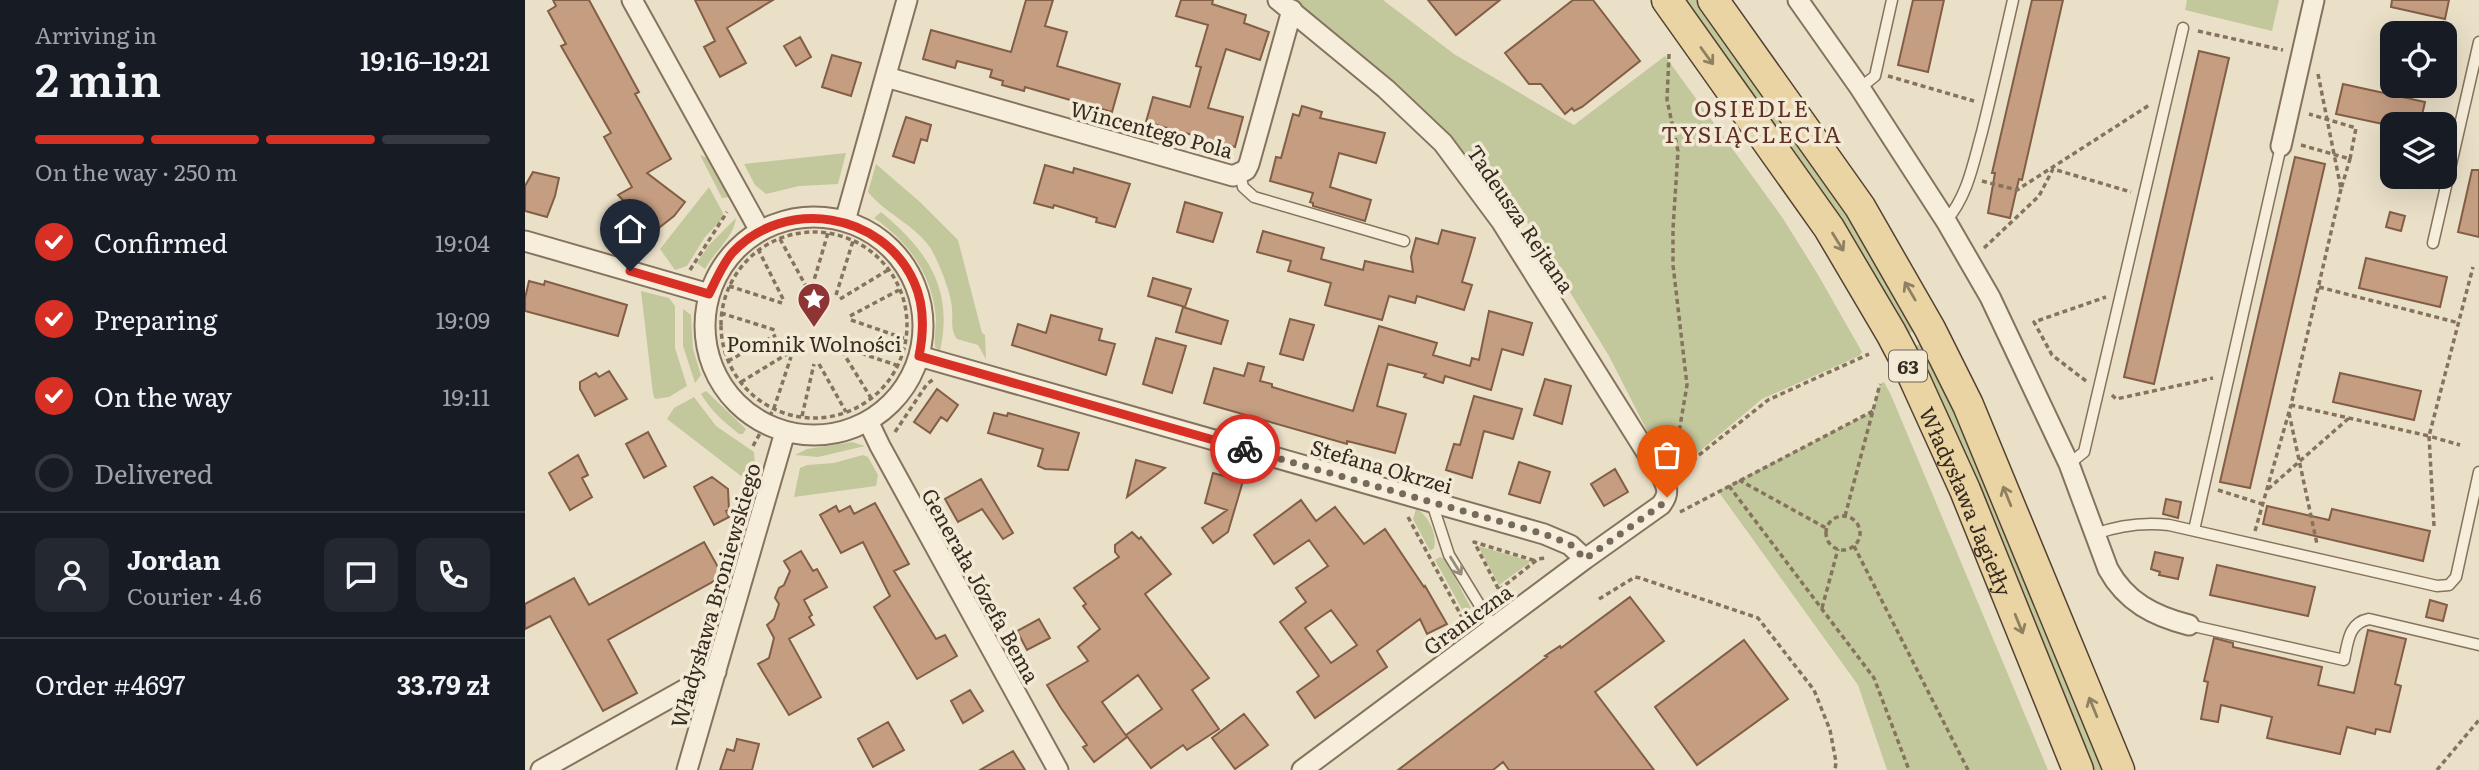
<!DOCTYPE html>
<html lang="en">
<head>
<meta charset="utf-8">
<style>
  :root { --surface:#171b24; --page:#242831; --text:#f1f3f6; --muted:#9ea1a6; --line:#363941; --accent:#d93025 }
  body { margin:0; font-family:Literata,serif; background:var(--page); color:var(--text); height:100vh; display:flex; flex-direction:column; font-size:26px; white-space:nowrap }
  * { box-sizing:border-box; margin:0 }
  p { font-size:23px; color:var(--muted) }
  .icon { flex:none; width:38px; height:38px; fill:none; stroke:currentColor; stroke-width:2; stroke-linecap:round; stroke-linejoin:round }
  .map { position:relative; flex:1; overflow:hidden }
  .drawer { display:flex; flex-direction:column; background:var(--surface); width:525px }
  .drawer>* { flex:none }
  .controls { position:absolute; left:1855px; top:21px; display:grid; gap:14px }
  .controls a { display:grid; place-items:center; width:77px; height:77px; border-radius:14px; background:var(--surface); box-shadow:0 7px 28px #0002; font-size:35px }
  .pin { position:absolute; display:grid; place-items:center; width:60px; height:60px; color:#fff; margin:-72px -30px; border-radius:50% 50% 50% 0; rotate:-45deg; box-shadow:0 0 7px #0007 }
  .pin .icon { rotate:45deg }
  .courier { position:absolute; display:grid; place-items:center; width:70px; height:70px; margin:-35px; border:5px solid #d93025; border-radius:50%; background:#fff; color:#222; box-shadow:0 2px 9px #0007 }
  .summary em { font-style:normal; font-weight:600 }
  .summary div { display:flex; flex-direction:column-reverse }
  .summary { display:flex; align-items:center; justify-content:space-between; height:119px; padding:0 35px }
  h1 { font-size:46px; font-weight:600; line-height:52px }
  .bar { display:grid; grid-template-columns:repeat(4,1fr); gap:10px 7px; align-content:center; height:84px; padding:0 35px }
  .bar i { height:9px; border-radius:5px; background:var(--line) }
  .bar .selected { background:var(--accent) }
  .bar p { grid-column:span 4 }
  .line { display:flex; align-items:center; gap:18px; padding:0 35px; border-top:2px solid var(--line) }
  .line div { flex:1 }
  .round { display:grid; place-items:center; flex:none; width:74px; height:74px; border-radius:14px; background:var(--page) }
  ol { padding:0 35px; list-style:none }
  li { display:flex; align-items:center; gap:21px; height:77px }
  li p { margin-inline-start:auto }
  li .icon { padding:7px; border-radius:50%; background:var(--accent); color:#fff; stroke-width:4 }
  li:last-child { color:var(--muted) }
  li i { width:38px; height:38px; border:4px solid var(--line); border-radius:50% }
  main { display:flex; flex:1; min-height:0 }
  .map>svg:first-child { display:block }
</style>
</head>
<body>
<main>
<section class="drawer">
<div class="summary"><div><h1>2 min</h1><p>Arriving in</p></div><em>19:16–19:21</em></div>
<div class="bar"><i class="selected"></i><i class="selected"></i><i class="selected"></i><i></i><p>On the way · 250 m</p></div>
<ol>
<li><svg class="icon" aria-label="check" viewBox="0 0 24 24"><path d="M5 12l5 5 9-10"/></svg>Confirmed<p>19:04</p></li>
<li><svg class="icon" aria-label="check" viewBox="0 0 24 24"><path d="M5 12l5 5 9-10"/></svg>Preparing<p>19:09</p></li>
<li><svg class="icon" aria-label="check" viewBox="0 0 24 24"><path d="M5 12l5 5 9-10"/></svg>On the way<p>19:11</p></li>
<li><i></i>Delivered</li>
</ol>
<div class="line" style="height:126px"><a class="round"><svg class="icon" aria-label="person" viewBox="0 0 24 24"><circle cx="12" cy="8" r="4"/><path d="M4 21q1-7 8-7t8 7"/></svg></a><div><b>Jordan</b><p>Courier · 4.6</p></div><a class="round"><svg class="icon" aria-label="chat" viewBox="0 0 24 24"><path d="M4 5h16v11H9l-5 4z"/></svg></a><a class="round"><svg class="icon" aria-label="phone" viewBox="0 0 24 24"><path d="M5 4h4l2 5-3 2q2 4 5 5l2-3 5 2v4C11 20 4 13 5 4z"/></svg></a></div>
<div class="line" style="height:91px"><div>Order #4697</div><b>33.79 zł</b></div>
</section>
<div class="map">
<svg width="1954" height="770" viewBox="0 0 1954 770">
  <rect width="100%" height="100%" fill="#eae0c8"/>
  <path fill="#c2c89c" d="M766,0H858L929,54L1049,125L1140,56L1257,217L1292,273L1337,352L1334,356L1237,399L1145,476L1084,356L999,217L977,192L971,195L940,156L919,135Z
    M1155,0H1171L1314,199L1392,329L1381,335Z
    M1662,0H1754L1747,31L1660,10Z
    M321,153L313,184L274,186L241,194L230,185L219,164Z
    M175,155L183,158L205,197L197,198Z
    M351,164L395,202L433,240L457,333L460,335L461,359L453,345L432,339C425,330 428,319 427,308C426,293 413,259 404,246C388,224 360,213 343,192Z
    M184,187L198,213L196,220L180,237L162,266L150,270L135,249Z
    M356,212C402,250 429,289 415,351L410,347C409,338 411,329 411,319C408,276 384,242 349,218Z
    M211,218C209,237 189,252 180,269L172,263L184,245Z
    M116,291L144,298L150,306V348L162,386L144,397L130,399L128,394Z
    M158,309L166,315L168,349L176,375L170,383L158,346Z
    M1398,342L1448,441L1581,770H1565L1385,349Z
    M1359,382L1366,395L1523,770H1362L1333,685L1193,491L1348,411L1355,384Z
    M181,391L221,429L218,434H214C199,422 186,411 176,394Z
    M169,397L191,426L229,452L230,464L225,483L142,419L149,408Z
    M327,442L340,446L293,457L270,455L282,449Z
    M338,455L343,457L353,475L351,486L269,497L275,468L282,465L309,463Z
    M891,509C903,514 913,535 909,548L905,551L888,519Z
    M953,546L1005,561L1004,563L974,585Z
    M915,557L920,559L946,608L939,613L910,560Z"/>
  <path fill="#c59d81" stroke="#825e46" stroke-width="2" fill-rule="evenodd" d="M28,0H64L114,92L110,94L146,159L122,173L160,202L149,216L116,242L97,221L108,211L93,195L107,187L79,137L86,133L36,46L41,44L23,11L31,6Z
    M170,0H248L202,28L221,63L195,77L179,47L190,41Z
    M501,0H528L520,26L542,32L532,66L595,84L587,112L500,87L499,91L477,85L478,81L465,77L467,70L432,61L430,68L398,59L406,30L486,52Z
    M656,0H688L687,4L721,15L719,23L744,32L735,60L701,49L683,108L718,117L710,147L621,122L628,97L665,107L676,67L671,66L683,25L651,16Z
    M903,0H975L931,35Z
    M1048,0H1068L1115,61L1057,107L1049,111L1047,108L1040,114L1016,84H1004L980,53Z
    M1388,0H1419L1403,72L1373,65Z
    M1507,0H1538L1497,180L1494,179L1485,218L1463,213L1470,173H1467Z
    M1867,0H1924L1920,19L1866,7Z
    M275,37L286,57L271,66L259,46Z
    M1674,51L1704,58L1629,384L1599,377Z
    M307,55L336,63L326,96L297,87Z
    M1818,84L1900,102L1895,124H1867V126L1811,114Z
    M777,106L797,112L795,118L860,133L851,163L814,153L805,187L846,200L840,221L788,206V203L785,202L788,193L745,181L751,157L756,158L768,114L774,116Z
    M381,117L406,125L402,141L396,139L389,163L368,156Z
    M1770,157L1800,164L1725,488L1695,482Z
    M520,165L548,173L549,168L605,184L590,227L571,222L572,218L529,205L528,208L509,203Z
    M1947,170H1954V237L1933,232Z
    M8,172L34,178L30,196L22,217L0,211V186Z
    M660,202L697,213L688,242L652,232Z
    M1865,212L1880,216L1876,231L1861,227Z
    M917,230L950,238L937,282L947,285L939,310L892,296L890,303L864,296L857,320L800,305L806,283L763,271L766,261L732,252L738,231L799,248L796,259L838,270L840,261L888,272L886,257L891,238L913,244Z
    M1841,258L1922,277L1915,307L1834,288Z
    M628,278L666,289L660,307L623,296Z
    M4,281L19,285L20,281L102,305L93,336L0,311V298Z
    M658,307L703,321L696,344L651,332Z
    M964,311L1007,323L998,355L977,349L966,390L920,376L918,383L899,377L901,374L863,364L852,406L881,414L870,453L822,441V444L679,403L689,368L719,376L723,363L739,367L735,381L747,384V387L828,411L854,326L912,343L908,355L945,366L947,358L954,360Z
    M526,315L577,329L574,340L590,344L581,375L487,345L493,324L521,333Z
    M765,319L789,325L778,360L755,354Z
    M631,338L661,346L647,393L618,384Z
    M84,371L102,399L70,416L55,389V382L71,373L74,377Z
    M1815,373L1896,391L1889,420L1808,402Z
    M1020,379L1046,386L1037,424L1009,415Z
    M412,389L433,405L422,421L416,417L405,433L389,422Z
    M949,396L997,409L988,439L959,431L947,478L921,470L929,444L935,445Z
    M469,413L482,416L483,413L554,433L543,470L520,469L513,466L518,449L463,433Z
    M123,432L141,466L119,478L101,444Z
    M53,455L63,475L57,478L67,497L45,510L24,473Z
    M611,460L640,468L602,497Z
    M994,462L1025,472L1015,503L984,494Z
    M1090,469L1103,492L1079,506L1066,484Z
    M688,473L718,481L703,532L688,543L677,528L702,510L680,503Z
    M187,477L203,489L204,510L201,511L204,517L189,525L169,487Z
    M456,479L488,533L478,539L457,509L433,522L420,499Z
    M1641,499L1656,502L1653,518L1638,514Z
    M776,500L791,521L810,507L839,544L860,529L899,587L900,586L922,624L902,634L895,619L852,651L862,667L790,718L772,692L794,676L755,622L781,602L771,588L803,566L784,540L749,564L729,535ZM806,610L832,645L806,663L780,628Z
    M350,503L384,564L369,571L411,639L420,635L432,656L392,679L349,607L365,596L338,542L316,553L295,515L311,506L314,512L325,506L329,514Z
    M1742,506L1804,520L1807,509L1905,531L1898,561L1738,524Z
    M607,532L614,539L616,537L646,574L620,594L684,678L667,690L694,729L662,750L658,745L626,768L601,735L637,709L613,675L577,702L602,737L569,762L558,747L562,745L536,708L522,685L563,661L553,647L575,629L558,606L561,604L549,588L594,557L590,552V545Z
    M179,542L198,576L83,640L112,693L78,711L25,616L0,629V604L49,578L64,605Z
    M276,551L288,571L292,569L302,587L279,600L287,615L284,617L289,625L264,639L296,697L264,715L233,664L244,658L249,638L242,625L249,619L254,604L250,598L254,588L259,585L265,571L259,561Z
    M1630,552L1658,558L1653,579L1634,575L1635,572L1626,569Z
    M1692,565L1790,587L1783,616L1685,595Z
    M1105,597L1139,641L1070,692L1129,770H984L978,762L968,770H873L1022,657L1020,656L1035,646L1036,648Z
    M1905,600L1922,605L1918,621L1901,617Z
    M514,619L525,638L502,650L492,631Z
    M1843,630L1881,639L1870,684L1876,686L1865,732L1851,729L1850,734L1822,727L1815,754L1742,738L1747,717L1696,705L1693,722L1676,719L1683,682L1679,681L1689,638L1708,643V647L1797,667L1793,685L1829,693Z
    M1219,640L1263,699L1172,765L1130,707Z
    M445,690L458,711L438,723L426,701Z
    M719,714L743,745L710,769L687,738Z
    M363,722L379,750L348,767L333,739Z
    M212,739L234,744L227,770H195L202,749L209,751Z
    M488,751L500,770H455Z"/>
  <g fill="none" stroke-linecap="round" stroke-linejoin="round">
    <defs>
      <path id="lane" d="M1335,88L1350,76L1367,0
        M715,174L718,187L729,197L879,241
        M1421,221C1443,195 1448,164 1457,132C1468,88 1478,44 1488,0
        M1908,243L1954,42
        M1544,464L1559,452L1658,28
        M907,503L924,555L968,627
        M1669,530L1756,146
        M1570,534C1595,525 1617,522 1644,525L1912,586L1924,585L1931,577L1954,472
        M1664,625L1819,660C1823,643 1823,623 1844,619L1954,645"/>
      <path id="street" d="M107,0L235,231
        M753,0L861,89L918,143L976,221L1137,477C1143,489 1144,494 1136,505L1060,559L777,770
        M1273,0L1335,88L1421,221L1465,297L1544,464L1583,569C1601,602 1629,616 1664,625
        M361,77L708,176L721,170L724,164L767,10
        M1756,146L1789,0
        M180 326a109 109 0 1 1 218 0a109 109 0 1 1-218 0Z
        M320,221L382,0
        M0,241L184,294
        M394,356L1019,534L1045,545L1060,559
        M343,421L355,446L533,770
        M16,770L191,672
        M162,770L260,432"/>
      <g id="primary">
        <path id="s1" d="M1142,0L1304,228L1366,333L1385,369L1440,490L1553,770"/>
        <path d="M1188,0L1335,207L1405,329L1443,405L1594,770"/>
      </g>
    </defs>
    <use href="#lane" stroke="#85735e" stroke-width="13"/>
    <use href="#street" stroke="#85735e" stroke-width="23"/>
    <use href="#primary" stroke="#534132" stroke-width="33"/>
    <path stroke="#85735e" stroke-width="3.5" stroke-dasharray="5 3.5" stroke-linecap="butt" d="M1673,31L1758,50
      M1144,54L1142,100L1153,151L1148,229V265L1162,385L1149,462
      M1793,74L1816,189L1825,159
      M1363,76L1449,101
      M1776,145L1825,159L1831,128L1784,114
      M1457,181L1492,190L1626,104
      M1816,189L1766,405L1904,436L1948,267
      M196 325a93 93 0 1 1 186 0a93 93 0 1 1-186 0Z
      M255,239L282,288
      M1459,248L1514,196L1528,169L1606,192
      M233,249L259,301
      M165,270L202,212
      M204,286L257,303
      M287,287L303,233
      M1794,287L1934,323
      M311,295L328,241
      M315,299L363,270
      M196,313L250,330
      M325,316L374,290
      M326,320L381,339
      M320,348L371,365
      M317,351L346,398
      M203,361L251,335
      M294,364L321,412
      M1561,381L1527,355L1509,322L1581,297
      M216,382L262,354
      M1587,395L1591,399L1688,378
      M1764,413L1792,544
      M277,416L289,364
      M370,432L402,384L409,379
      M228,446L249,408L266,357
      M1154,471L1243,400L1344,354
      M1214,480L1301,528
      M1204,486L1349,678L1384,770
      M1743,489L1824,418
      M1693,490L1737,504
      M1155,512L1348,411
      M1301 533a17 17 0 1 1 34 0a17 17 0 1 1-34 0Z
      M1320,516L1355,384
      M883,517L939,621L945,617
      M1909,526L1904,436L1935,445
      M1730,531L1766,405
      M1329,546L1443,770
      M974,590L1013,559L1021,558
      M974,597V590L949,542L1011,561
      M1074,599L1110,577L1115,578L1233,618L1289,690L1305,730L1311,762L1310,770
      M1297,608L1313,549
      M1912,770L1954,720"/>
    <use href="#lane" stroke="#f6eeda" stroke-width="10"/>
    <use href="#street" stroke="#f6eeda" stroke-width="19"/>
    <use href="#primary" stroke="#ead4a3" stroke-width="30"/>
  </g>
  <defs><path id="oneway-shaft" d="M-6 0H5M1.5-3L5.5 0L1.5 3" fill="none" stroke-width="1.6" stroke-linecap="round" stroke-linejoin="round" transform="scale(1.75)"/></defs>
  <g stroke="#908062">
    <use href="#oneway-shaft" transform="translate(1182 56) rotate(54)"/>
    <use href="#oneway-shaft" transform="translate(1313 242) rotate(58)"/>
    <use href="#oneway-shaft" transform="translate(1385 291) rotate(-120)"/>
    <use href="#oneway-shaft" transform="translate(1482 496) rotate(-112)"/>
    <use href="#oneway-shaft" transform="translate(1494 624) rotate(68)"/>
    <use href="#oneway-shaft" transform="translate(1568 707) rotate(-112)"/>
  </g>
  <use stroke="#968c7e" href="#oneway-shaft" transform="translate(931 566) rotate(58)"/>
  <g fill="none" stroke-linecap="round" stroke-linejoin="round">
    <path stroke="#756a5b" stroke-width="7" stroke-dasharray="0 12.6" d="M720,449L1019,534L1045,544L1060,559L1136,505L1142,497"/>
    <path stroke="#d93025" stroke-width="9" d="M105,271L184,294C191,280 198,263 208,252C260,197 358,212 389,282C400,306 399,331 394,356L720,449"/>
  </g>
  <defs>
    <symbol id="sight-pin" viewBox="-11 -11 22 30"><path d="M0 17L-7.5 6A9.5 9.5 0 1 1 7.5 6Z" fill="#8e3434" stroke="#f3ead6"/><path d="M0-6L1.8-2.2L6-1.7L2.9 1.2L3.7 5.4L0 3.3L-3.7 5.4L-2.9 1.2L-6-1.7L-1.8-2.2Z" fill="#fff"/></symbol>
  </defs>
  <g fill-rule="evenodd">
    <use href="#sight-pin" x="270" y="280" width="38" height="52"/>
  </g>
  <g text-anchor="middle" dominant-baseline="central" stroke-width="7" stroke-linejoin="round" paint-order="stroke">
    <rect fill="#f3ead6" stroke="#6f6457" stroke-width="2" x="1364" y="350.5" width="38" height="31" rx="5"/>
    <g font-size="19" font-weight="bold" fill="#362b21">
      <text x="1383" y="366">63</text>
    </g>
    <g font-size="21" fill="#362b21" stroke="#f3ead6">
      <text transform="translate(627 128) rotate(15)">Wincentego Pola</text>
      <text transform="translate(997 218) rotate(56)">Tadeusza Rejtana</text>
      <text transform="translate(857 465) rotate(16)">Stefana Okrzei</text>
      <text stroke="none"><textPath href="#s1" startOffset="586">Władysława Jagiełły</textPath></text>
      <text transform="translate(457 585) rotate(61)">Generała Józefa Bema</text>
      <text transform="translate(189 595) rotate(-74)">Władysława Broniewskiego</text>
      <text transform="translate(942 618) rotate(-36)">Graniczna</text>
    </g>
    <g font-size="21" fill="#362b21" stroke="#f3ead6">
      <text x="289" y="342">Pomnik Wolności</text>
    </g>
    <g font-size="23" letter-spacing="2" fill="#5f3124" stroke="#f3ead6">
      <text x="1227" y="107">OSIEDLE<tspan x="1227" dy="26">TYSIĄCLECIA</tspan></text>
    </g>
  </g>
</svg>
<div class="controls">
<a><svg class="icon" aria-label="locate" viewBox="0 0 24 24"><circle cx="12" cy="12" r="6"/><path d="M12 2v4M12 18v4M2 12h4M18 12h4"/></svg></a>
<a><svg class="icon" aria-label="layers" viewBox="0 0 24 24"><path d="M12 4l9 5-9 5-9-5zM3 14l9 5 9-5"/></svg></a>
</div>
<div class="pin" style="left:1142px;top:497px;background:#ea580c"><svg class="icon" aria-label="bag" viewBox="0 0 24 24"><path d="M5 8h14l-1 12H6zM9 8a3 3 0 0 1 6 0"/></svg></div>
<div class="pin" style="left:105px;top:271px;background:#1f2937"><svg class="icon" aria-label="home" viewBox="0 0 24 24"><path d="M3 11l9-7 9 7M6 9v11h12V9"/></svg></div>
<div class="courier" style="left:720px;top:449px"><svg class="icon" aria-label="bike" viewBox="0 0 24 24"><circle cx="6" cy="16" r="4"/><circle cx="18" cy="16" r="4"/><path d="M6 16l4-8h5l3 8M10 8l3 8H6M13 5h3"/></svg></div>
</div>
</main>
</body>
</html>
